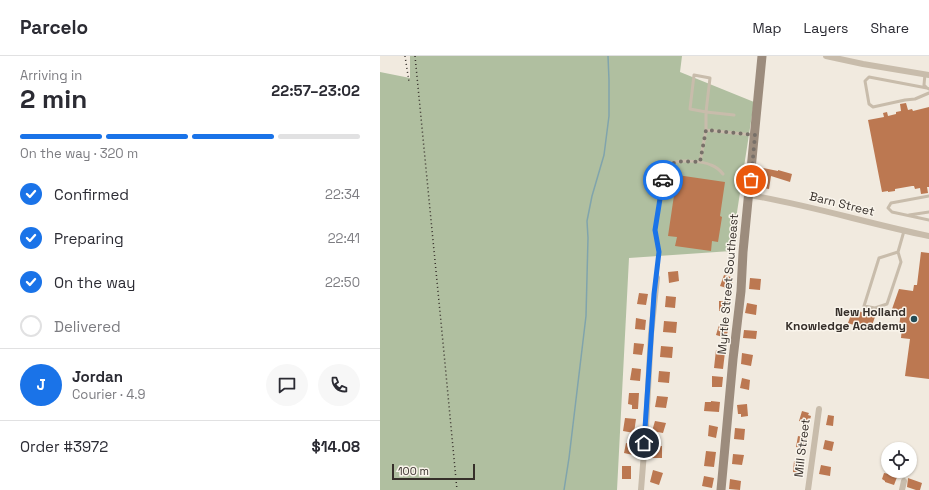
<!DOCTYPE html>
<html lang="en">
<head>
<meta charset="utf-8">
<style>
  :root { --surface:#fff; --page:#f7f7f7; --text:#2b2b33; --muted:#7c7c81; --line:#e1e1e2; --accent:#1a73e8 }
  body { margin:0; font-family:"Space Grotesk",sans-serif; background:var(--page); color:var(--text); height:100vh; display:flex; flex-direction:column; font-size:15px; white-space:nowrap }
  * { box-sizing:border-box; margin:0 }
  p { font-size:13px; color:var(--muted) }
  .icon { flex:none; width:22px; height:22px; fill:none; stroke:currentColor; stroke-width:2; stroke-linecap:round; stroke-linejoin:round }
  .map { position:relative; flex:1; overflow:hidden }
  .drawer { display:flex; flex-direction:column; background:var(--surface); width:380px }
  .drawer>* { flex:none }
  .tools { position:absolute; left:501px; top:386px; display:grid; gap:8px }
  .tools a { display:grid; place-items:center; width:36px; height:36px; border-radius:50%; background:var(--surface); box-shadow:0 1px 3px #0004; font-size:20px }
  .scale { position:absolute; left:12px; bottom:10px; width:83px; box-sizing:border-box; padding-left:4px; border:2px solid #362f2a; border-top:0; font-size:11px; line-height:14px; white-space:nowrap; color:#362f2a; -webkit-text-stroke:3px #f9f4eb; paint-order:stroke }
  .pin { position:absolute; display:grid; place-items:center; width:34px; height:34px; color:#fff; margin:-17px; border:2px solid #fff; border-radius:50%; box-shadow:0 1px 4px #0007 }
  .courier { position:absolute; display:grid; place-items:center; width:40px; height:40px; margin:-20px; border:3px solid #1a73e8; border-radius:50%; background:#fff; color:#222; box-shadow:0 1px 5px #0007 }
  .overview em { font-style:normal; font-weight:700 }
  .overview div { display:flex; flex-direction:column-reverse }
  .overview { display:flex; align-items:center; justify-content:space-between; height:68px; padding:0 20px }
  h1 { font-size:26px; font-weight:700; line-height:30px }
  .bar { display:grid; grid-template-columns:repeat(4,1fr); gap:6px 4px; align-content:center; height:48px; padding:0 20px }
  .bar i { height:5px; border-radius:3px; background:var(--line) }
  .bar .current { background:var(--accent) }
  .bar p { grid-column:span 4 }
  .line { display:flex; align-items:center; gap:10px; padding:0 20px; border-top:1px solid var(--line) }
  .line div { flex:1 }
  .round { display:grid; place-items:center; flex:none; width:42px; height:42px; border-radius:21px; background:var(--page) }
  ol { padding:0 20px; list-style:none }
  li { display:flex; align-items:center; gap:12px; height:44px }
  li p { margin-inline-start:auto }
  li .icon { padding:4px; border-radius:50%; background:var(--accent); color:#fff; stroke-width:4 }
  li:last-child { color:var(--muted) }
  li i { width:22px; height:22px; border:2px solid var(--line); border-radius:50% }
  header { display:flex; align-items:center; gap:24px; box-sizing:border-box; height:56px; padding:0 20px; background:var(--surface); border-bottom:1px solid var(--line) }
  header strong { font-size:19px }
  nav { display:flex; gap:22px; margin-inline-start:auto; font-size:14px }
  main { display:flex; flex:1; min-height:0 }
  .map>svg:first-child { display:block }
</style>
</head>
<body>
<header>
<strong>Parcelo</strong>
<nav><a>Map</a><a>Layers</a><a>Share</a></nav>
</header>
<main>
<section class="drawer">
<div class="overview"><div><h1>2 min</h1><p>Arriving in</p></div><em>22:57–23:02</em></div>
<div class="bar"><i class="current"></i><i class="current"></i><i class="current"></i><i></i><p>On the way · 320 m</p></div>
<ol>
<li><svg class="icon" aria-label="check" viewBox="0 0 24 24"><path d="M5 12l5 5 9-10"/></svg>Confirmed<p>22:34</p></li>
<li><svg class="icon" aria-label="check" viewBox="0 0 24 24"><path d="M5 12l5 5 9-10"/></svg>Preparing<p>22:41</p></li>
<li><svg class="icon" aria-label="check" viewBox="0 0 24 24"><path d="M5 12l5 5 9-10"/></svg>On the way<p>22:50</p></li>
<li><i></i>Delivered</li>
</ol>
<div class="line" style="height:72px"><b class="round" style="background:var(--accent);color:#fff">J</b><div><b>Jordan</b><p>Courier · 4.9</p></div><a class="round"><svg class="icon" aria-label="chat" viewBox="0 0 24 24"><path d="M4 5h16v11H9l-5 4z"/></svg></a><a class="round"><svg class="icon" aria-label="phone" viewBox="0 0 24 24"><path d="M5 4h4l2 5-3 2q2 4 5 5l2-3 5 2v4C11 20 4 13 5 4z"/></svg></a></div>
<div class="line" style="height:52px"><div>Order #3972</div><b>$14.08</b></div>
</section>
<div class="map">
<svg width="549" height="434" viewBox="0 0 549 434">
  <rect width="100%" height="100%" fill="#f1eadf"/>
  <path fill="#b0bfa0" d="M30,0H302L300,16L374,46L351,195L249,202L237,434H0V16L30,22Z"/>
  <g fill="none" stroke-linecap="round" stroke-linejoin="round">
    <path stroke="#80a4ac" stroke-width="1.5" d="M184,434L189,402L206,260L208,182L207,165L212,140L224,99L229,60V24L228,0"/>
  </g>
  <path fill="#bc7851" d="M526,47L528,54L532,53L533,55L549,51V131H547L548,137L541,138L540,132L535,133L534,130H532L515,133V135L508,136V135L502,136L488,64L504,61L503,57L507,56L508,60L516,58V56L521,55L520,48Z
    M379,111L398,115V114L412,118L410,126L391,120L389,133L378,131L381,117L378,116Z
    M297,119L345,126L340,160L342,161L338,186L332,185L331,195L295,190L297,181L288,180Z
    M541,196L549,197V323L525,320L530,283L521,282L522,271H519L521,256L512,253L519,233L533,235L534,229H537Z
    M298,215L299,225L289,227L288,216Z
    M344,219L354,222L350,233L340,230Z
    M370,222L381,223L380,234L369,233Z
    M259,237L268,238L266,249L257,248Z
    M286,240L296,241L295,252L285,251Z
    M339,245H350V255H339Z
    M367,247L377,249L376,259L365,257Z
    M473,253L495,261L490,275L468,267Z
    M256,262L266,264L265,274L255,273Z
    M284,265L297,266L296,277L283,276Z
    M339,269L349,271L346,282L336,279Z
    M364,274L377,275L376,283L363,282Z
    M254,287L264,288L262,299L253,298Z
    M281,290L293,291L292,302L280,301Z
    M336,294L345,296L343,313L334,312Z
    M362,297L373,299L371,310L361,308Z
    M252,312L261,313L260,325L250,324Z
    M279,315L290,316L289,327L278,326Z
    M332,320L343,321L342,331H332Z
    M362,322L370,324L369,334L360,332Z
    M249,337H259L258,353H252V349L248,348Z
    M277,340L288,341L286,352L275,351Z
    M331,345L340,346L339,356L324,355L325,346H331Z
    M367,348L368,360L361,361V358H358L357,349Z
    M422,355L429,357L428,359L431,360L429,367L419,365Z
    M448,359L454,360L453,370L446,369Z
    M245,362L256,363L254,377L243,375Z
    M275,365L286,367L283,377L272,375Z
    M329,369L338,371L336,382L328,380Z
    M355,372L365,373L364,384L354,383Z
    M418,380L427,382L425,392L416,391Z
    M445,384L454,386L452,395L443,393Z
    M272,385H279V390H282V402H271Z
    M246,387L255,389L253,399L244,397Z
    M326,395L336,396L334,411L324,410Z
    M353,398L364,399L362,409L352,408Z
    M414,405L424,406L422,417L413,416Z
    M441,409L451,411L450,420L439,418Z
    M242,410H251V423H242Z
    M273,414L283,417L279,429L270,426Z
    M510,415L519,416L514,429L505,426V425L502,423L504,417L509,418Z
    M324,420L334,422L332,432L322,430Z
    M528,422L542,427L540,434H536L527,431Z
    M350,423L361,425L360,434L349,433Z"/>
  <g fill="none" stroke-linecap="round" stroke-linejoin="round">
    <path stroke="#c8bcab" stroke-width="3" d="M545,18L544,29L547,32L549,33
      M547,32L489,21L485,25L489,48L493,51L525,44L535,43L549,37
      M326,74L373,79
      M320,106L326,74V56L330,22L314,19L310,53L326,56L354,59
      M549,140L511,147L508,152L512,156L549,164
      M529,159L549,156
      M518,196L499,202L484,250L495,252L507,248L521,206L518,196L524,175
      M277,222L279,196L275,174L284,115C286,113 288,110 290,108C299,103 322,105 331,109C336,111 340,114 343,118"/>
    <path stroke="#c8bcab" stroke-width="6" d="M446,0L483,8L549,19
      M369,139C430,149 489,168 549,180
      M261,434L266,371L271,278L277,222
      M428,434L439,353
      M522,434L524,425"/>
    <path stroke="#9c8c7d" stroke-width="9" d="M341,434L353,303L361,235L363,196L382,0"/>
    <path stroke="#362f2a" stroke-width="1.5" stroke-dasharray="1 3" stroke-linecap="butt" d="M25,0L29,26
      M35,0L64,297L77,434"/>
  </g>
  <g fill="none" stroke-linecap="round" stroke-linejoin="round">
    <path stroke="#777069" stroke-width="4" stroke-dasharray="0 7.2" d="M283,124C283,121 283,117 285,115C291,102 308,106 320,106L326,74L375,79L371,124"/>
    <path stroke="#1a73e8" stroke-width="5" d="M264,387L274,238L279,196L275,174L283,124"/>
  </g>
  <circle fill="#234b55" stroke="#f9f4eb" stroke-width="1.5" cx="534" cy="263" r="4"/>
  <g text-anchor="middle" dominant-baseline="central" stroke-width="3" stroke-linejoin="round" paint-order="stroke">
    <g font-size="12" fill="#362f2a" stroke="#f9f4eb">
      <text transform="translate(462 148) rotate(14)">Barn Street</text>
      <text transform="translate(348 228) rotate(-85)">Myrtle Street Southeast</text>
      <text transform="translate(422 392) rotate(-83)">Mill Street</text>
    </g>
    <g font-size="12" font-weight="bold" fill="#362f2a" stroke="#f9f4eb" text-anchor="end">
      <text x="526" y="256">New Holland<tspan x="526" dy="14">Knowledge Academy</tspan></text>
    </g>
  </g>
</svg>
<div class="tools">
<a><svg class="icon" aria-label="locate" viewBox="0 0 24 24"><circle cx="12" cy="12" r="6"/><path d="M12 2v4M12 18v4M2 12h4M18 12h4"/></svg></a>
</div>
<div class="scale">100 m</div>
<div class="pin" style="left:371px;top:124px;background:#ea580c"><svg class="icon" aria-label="bag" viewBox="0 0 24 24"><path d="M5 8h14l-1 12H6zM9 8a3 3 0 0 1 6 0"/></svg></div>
<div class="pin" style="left:264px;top:387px;background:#1f2937"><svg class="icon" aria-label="home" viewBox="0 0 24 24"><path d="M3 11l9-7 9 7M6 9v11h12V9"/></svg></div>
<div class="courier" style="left:283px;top:124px"><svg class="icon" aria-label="car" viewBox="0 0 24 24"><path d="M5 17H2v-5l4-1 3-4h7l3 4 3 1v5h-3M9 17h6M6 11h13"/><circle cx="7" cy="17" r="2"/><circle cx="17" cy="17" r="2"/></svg></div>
</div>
</main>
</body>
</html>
